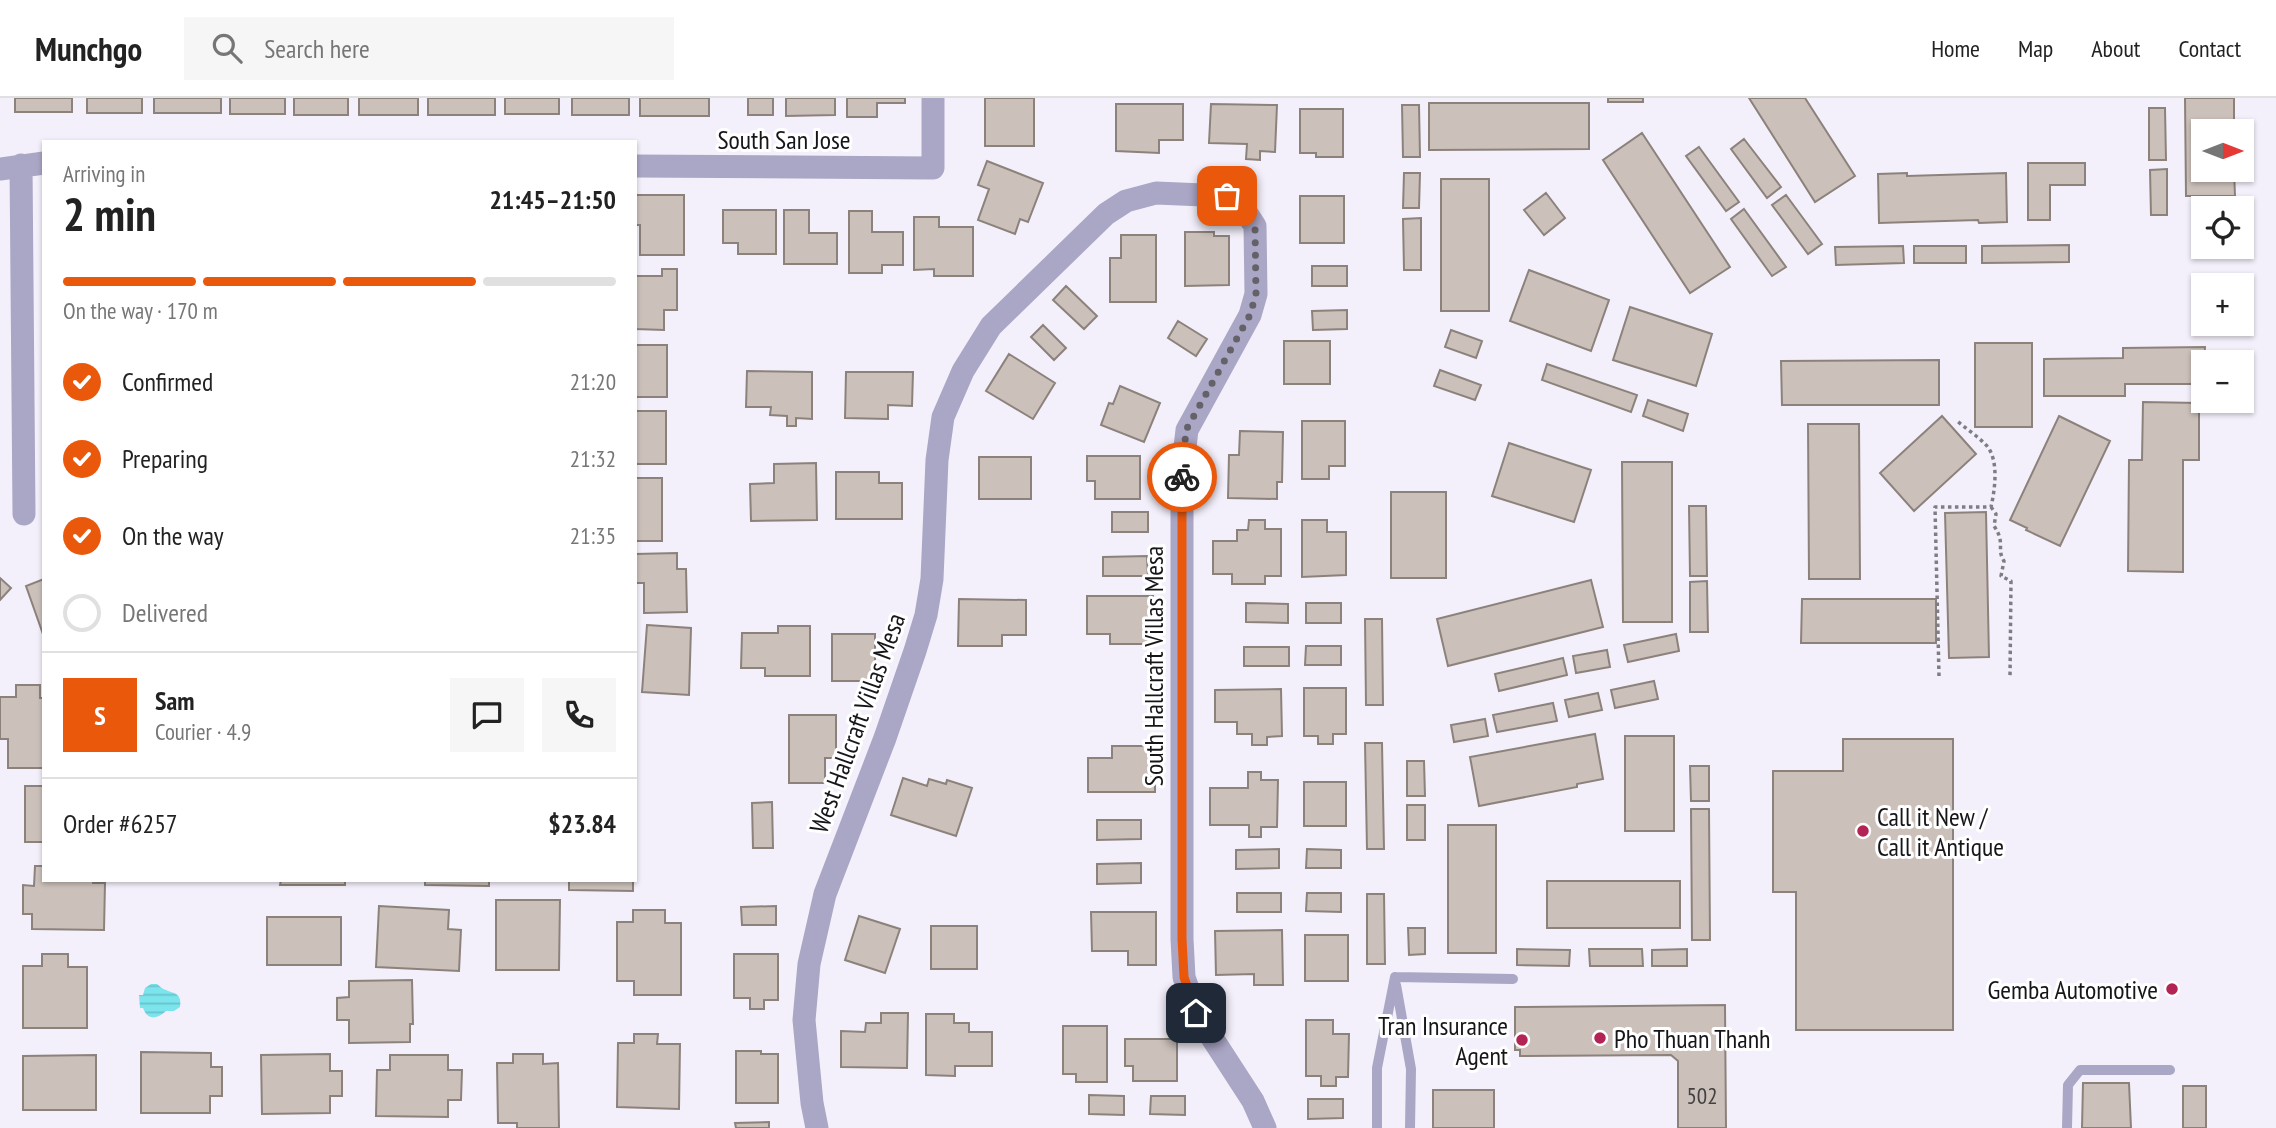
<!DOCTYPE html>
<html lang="en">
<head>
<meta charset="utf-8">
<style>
  :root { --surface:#fff; --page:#f6f6f6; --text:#222; --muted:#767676; --line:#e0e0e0; --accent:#ea580c }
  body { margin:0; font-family:"PT Sans Narrow",sans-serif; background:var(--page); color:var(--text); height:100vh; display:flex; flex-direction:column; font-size:26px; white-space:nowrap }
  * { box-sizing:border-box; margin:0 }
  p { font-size:23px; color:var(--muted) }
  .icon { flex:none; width:38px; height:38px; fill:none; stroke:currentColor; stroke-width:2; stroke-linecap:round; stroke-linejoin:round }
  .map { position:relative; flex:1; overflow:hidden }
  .sheet { position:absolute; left:42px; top:42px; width:595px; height:742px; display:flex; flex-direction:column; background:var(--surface); border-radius:0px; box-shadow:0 2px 5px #0004 }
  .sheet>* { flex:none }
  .needle { width:46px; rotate:90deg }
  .tools { position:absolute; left:2191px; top:21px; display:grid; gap:14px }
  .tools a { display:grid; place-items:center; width:63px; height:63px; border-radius:0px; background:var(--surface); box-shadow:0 2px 5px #0004; font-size:35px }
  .pin { position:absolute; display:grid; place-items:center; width:60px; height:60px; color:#fff; margin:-30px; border-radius:14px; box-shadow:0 4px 10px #0006 }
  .courier { position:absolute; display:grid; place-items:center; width:70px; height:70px; margin:-35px; border:5px solid #ea580c; border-radius:50%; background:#fff; color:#222; box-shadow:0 2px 9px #0007 }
  .head em { font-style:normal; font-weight:600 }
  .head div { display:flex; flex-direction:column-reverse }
  .head { display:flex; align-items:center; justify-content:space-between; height:119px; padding:0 21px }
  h1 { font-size:46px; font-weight:600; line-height:52px }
  .bar { display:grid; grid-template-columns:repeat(4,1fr); gap:10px 7px; align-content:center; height:84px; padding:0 21px }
  .bar i { height:9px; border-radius:5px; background:var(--line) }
  .bar .current { background:var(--accent) }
  .bar p { grid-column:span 4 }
  .line { display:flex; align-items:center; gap:18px; padding:0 21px; border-top:2px solid var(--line) }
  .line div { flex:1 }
  .round { display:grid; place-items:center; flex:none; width:74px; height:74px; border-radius:0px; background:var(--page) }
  ol { padding:0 21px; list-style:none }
  li { display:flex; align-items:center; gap:21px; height:77px }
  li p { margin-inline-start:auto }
  li .icon { padding:7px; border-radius:50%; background:var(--accent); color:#fff; stroke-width:4 }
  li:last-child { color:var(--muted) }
  li i { width:38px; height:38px; border:4px solid var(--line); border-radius:50% }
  header { display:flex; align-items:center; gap:42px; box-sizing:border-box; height:98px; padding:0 35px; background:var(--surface); border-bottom:2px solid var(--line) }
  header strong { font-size:33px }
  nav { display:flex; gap:38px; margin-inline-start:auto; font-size:24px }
  .search { width:490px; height:63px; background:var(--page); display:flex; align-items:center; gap:18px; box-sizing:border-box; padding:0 24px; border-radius:0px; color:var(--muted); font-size:26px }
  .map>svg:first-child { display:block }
</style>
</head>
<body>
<header>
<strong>Munchgo</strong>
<div class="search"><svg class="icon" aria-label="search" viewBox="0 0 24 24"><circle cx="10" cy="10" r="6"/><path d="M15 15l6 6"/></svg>Search here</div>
<nav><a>Home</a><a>Map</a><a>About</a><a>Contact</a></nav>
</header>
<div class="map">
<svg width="2276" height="1030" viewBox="0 0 2276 1030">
  <defs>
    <pattern id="water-rules" width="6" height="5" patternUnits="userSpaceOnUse" patternTransform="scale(1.75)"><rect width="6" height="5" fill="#7be4ec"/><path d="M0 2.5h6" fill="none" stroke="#6ac3ca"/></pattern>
  </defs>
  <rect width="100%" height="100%" fill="#f4f0fb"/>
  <path fill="url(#water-rules)" d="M151,886H157C160,888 162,891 166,892C175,896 182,895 180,909L174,913H166C157,921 148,923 143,910H140L139,897H143L145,890Z"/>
  <path fill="#cbc0ba" stroke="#8c827c" stroke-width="2" d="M15,0H72V14H15Z
    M87,0H142V15H87Z
    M154,0H221V15H154Z
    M230,0H285V16H230Z
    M294,0H348V17H294Z
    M359,0H418V17H359Z
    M428,0H495V17H428Z
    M505,0H559V16H505Z
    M572,0H629V17H572Z
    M640,0H709V18H640Z
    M748,0H773V17H748Z
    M786,0H835V17L786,18Z
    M847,0H905V5H877V19H847Z
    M985,0H1034V48H985Z
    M1608,0H1643V4H1608Z
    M1749,0H1805L1855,78L1815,104Z
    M2185,0H2234V33H2203V72H2234L2235,98H2186Z
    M1429,5H1589V51L1429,52Z
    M1116,6H1183V42H1159V55L1116,53Z
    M1211,6L1277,7L1275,54L1260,53V62L1246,61L1247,46L1209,45Z
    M1402,7H1419L1420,59H1403Z
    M2149,10H2165L2166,62H2149Z
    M1300,11H1343V59H1316V55H1300Z
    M1642,35L1730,169L1690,195L1603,62Z
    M1744,41L1781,89L1767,100L1731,51Z
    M1699,49L1739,104L1726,113L1686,58Z
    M987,63L1043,85L1028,124L1020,121L1015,136L978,122L989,91L978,87Z
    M2028,65H2085V87H2050V122H2028Z
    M2167,71V117H2151L2150,72Z
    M1404,75H1420L1419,110H1403Z
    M1907,75V78L2006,75L2007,124L1979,125L1978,122L1879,125L1878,76Z
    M1441,81H1489V213H1441Z
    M1546,95L1565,120L1544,137L1524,112Z
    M635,97H684V157H640V127H635Z
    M1786,97L1822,146L1808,156L1772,107Z
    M1300,98H1344V145H1300Z
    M1744,111L1786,169L1772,178L1731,121Z
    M723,112H776V156H738V145H723Z
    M784,112H809V135H837V166H784Z
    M849,113H872V134H903V167H882V175H849Z
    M914,119H939V129H973V178H934V171L914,172Z
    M1421,120V172H1404L1403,121Z
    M1185,134H1214V138H1229V187L1185,188Z
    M1121,137H1156V204H1110V160H1121Z
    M2069,147V164L1982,165V148Z
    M1903,148L1904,165L1836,167L1835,149Z
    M1914,148H1966V165H1914Z
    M1312,168H1347V188H1312Z
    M662,171H677V212H664V232L635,231V178H662Z
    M1529,172L1609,202L1591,253L1510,223Z
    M1066,188L1097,218L1084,231L1053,202Z
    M1630,209L1712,236L1696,288L1613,262Z
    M1347,212V231L1313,232L1312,213Z
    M1178,223L1207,241L1196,258L1168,240Z
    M1043,227L1066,250L1054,262L1031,239Z
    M1451,232L1482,243L1476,260L1445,249Z
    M1284,243H1330V286H1284Z
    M1975,245H2032V329H1975Z
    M635,247H667V299H635Z
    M2205,249L2203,286H2125V298H2044V261L2123,260V250Z
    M1009,256L1055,285L1033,321L986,293Z
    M1939,262V307H1782L1781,263Z
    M1547,266L1637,297L1631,314L1542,282Z
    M1440,272L1481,287L1475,302L1434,288Z
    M747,273L812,274V321L796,320V328H787V318L770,317L771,309H746Z
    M846,274H913L912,308L888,307V321L845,320Z
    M1120,288L1160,305L1144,344L1101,327L1109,305L1113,306Z
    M1648,302L1688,316L1683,333L1643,318Z
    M2143,304L2199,305V362H2183V474L2128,473L2129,362H2142Z
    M635,313H666V366H635Z
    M1942,318L1976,356L1914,413L1880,375Z
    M2059,318L2110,343L2060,448L2026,432L2027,430L2010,422Z
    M1302,323H1345V368H1329V381H1302Z
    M1808,326H1859L1860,481H1809Z
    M1240,333L1283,334L1282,384H1277V401L1228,400L1229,357H1239Z
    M1509,345L1591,372L1574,424L1492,398Z
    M1087,358H1140V401H1095V383H1087Z
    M979,359H1031V401H979Z
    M1622,364H1672V524H1623Z
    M816,365L817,422L751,423L750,386L774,385V366Z
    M836,374H879V385H902V421H836Z
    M635,380H662V443H635Z
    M1391,394H1446V480H1391Z
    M1689,408H1706L1707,478H1690Z
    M1112,414H1148V434H1112Z
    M1986,414L1989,559L1949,560L1945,415Z
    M1249,422H1265V431H1281V478H1265V486H1232V476H1213V443H1237V432H1248Z
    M1302,422H1327V434H1346V477L1302,479Z
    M677,455V471H686L687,514L644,515V485H635V456Z
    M1147,458L1148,478H1103V459Z
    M0,480L11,490L0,502Z
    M44,481V539L26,488Z
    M1591,482L1603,529L1448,568L1437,521Z
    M1707,483L1708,534H1690V484Z
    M1087,498H1153V546H1110V536H1087Z
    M959,501L1026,502V537H1002V548H958Z
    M1802,501H1936V545H1801Z
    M1246,505L1288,506V525L1246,524Z
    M1306,505H1341V525H1306Z
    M1365,521H1382L1383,607H1366Z
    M647,527L691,530L689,597L642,594Z
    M778,528H810V578H765V570H741L742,535H778Z
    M832,536H875V583H832Z
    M1676,536L1679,553L1628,564L1624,547Z
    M1306,548H1341V567H1305Z
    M1244,549H1289V568H1244Z
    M1607,552L1610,569L1576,575L1573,558Z
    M1563,560L1567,577L1499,593L1495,576Z
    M1654,583L1658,601L1615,610L1611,592Z
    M16,587H40V600H44V670H8V641H0V599H16Z
    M1304,590H1346V636H1333V646H1318V638H1304Z
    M1281,591L1282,638L1267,639V647H1252V636H1237V624H1215V592Z
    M1598,595L1602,612L1569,619L1565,602Z
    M1553,605L1557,623L1497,634L1493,617Z
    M789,617H836V660H825V685H789Z
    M1485,621L1488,638L1454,644L1451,627Z
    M1595,636L1603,681L1577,686V689L1479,708L1470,659Z
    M1625,638H1674V733H1625Z
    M1843,641H1953V932H1796V794H1773V673H1843Z
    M1365,645H1382L1384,751H1367Z
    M1112,648H1155V694H1088V660H1112Z
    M1407,663H1424L1425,698H1407Z
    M1690,668H1709V703H1691Z
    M1248,674H1261V682H1278L1277,729H1261V739H1249V727H1210V690H1248Z
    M903,680L927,688L929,681L946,686L947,682L972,690L956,738L891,717Z
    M1304,684H1346V728H1304Z
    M25,688H44V744H25Z
    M772,704L773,750H753L752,705Z
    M1407,707H1425V742H1407Z
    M1691,711H1709L1710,842H1692Z
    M1097,722H1141V741L1097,742Z
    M1448,727H1496V855H1448Z
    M1279,751V770L1236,771V752Z
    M1307,751L1341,752V770H1306Z
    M1141,765V785L1097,786V766Z
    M35,768H44V782H93V785H105L104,832L32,831V816H23V787L34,788Z
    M281,782H345V787H280Z
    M425,782H489V788L425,787Z
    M569,782H633V793L569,792Z
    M1547,783H1680V830H1547Z
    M1237,795H1281V814H1237Z
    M1307,795H1341V814L1306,813Z
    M1367,796H1384L1385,866H1367Z
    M496,802H560L559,872H496Z
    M379,808L449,812L448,831L461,832L459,873L376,869Z
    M776,808V827H742L741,809Z
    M633,812H665V825H681V897H634V883H617V824H633Z
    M1091,814H1156V867H1128V853H1092Z
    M859,818L900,831L885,875L845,862Z
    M267,819H341V867H267Z
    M931,828H977V871H931Z
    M1408,830H1425V856L1409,857Z
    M1282,832L1283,887H1254V876L1216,877L1215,833Z
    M1305,837H1348V883H1305Z
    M1517,851L1570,852L1569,868L1517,867Z
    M1589,851H1642L1643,868H1590Z
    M1687,851V868H1652V852Z
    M42,856H68V869H87V930H23V868H42Z
    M734,856H778V902H764V911H750V900H734Z
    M412,882L413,926H410V944L349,945V922H337V900L349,899V883Z
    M1725,907L1726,1030H1678V963L1671,957L1520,958V952H1515V909Z
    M881,915H908L907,970L841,969V933L865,934L866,925H881Z
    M926,916H954V925H969V934H992V968H955V978L926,977Z
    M1306,922H1333V936H1349L1348,979H1336V988H1321V978H1306Z
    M1063,928H1107V984H1076V976H1063Z
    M634,936H658L657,946H680L679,1011L617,1009L618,945H634Z
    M1125,941H1177V983H1133V968H1125Z
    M736,953H761V956H778V1005H736Z
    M141,954L211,955V969H222V998H210V1015H141Z
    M330,956V973H342V998H330V1015L262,1016L261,957Z
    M513,956H543V966L558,965L559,1030H517V1025H498L497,965H513Z
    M96,957V1012H23V958Z
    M390,957H448V972H462L461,1002H448V1019L376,1018L377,972H390Z
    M2083,985H2129L2131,1030H2082Z
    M2183,988H2206V1030H2183Z
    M1433,992H1494V1030H1433Z
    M1089,997L1124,998V1017L1089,1016Z
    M1151,998H1185V1017L1150,1016Z
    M1308,1001H1343V1020L1308,1021Z
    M769,1024V1030H736L735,1025Z"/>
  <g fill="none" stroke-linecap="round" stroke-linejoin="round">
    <path stroke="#7f7d84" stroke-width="3.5" stroke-dasharray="3.5 3.5" stroke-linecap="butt" d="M1991,409L1996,416L1994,428C2006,445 1996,451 2004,463L2001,478L2011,483L2010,579
      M1939,578L1935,409H1991C1995,391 1999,363 1987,348C1978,338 1966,331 1956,322"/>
    <path stroke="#aaa6c5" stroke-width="10" d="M1395,879L1513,881
      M1396,887L1411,971L1410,1030
      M1377,1030V970L1395,879
      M2067,1030L2068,987L2080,972H2170"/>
    <path stroke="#aaa6c5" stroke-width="23" d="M21,67L24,416
      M635,68L933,70V0
      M0,71L44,65
      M817,1030L812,1005L804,922L809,866L825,796L885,640L915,553L926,517L932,481L937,362L943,319L963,273L991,228L1106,116L1126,103L1156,95L1227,98L1242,108L1255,128L1256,196L1250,217L1187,332L1182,375V841L1184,879L1196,915L1253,1003L1265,1030"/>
  </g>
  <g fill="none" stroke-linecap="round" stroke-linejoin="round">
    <path stroke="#646268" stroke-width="7" stroke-dasharray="0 12.6" d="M1182,379L1186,332L1250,217L1256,196L1255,128L1242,108L1227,98"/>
    <path stroke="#ea580c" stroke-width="9" d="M1182,379V841L1184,879L1196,915"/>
  </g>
  <g fill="#b32455" stroke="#fff" stroke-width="2.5">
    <circle cx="1863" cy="733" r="7"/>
    <circle cx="2172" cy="891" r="7"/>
    <circle cx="1600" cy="940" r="7"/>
    <circle cx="1522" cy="942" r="7"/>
  </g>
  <g text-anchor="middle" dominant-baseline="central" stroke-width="6" stroke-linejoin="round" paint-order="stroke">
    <g font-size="23" fill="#434041">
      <text x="1702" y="997">502</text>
    </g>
    <g font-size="26" fill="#161519" stroke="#fff">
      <text x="784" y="41">South San Jose</text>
      <text transform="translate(1153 568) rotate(-90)">South Hallcraft Villas Mesa</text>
      <text transform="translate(857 625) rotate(-70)">West Hallcraft Villas Mesa</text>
    </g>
    <g font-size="26" fill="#161519" stroke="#fff" text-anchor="start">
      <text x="1877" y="718">Call it New /<tspan x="1877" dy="30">Call it Antique</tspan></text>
      <text x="2158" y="891" text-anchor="end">Gemba Automotive</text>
      <text x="1508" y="927" text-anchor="end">Tran Insurance<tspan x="1508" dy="30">Agent</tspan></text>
      <text x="1614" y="940">Pho Thuan Thanh</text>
    </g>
  </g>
</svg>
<div class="tools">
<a><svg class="needle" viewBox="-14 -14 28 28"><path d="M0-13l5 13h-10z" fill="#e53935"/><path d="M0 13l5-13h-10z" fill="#767676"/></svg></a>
<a><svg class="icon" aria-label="locate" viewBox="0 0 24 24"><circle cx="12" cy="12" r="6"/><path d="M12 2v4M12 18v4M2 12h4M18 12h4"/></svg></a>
<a>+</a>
<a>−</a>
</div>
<div class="pin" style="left:1227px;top:98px;background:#ea580c"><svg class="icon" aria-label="bag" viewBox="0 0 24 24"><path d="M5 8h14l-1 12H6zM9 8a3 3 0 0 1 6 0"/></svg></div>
<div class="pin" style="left:1196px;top:915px;background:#1f2937"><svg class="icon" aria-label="home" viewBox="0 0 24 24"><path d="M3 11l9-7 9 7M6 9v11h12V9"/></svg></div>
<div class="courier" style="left:1182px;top:379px"><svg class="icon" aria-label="bike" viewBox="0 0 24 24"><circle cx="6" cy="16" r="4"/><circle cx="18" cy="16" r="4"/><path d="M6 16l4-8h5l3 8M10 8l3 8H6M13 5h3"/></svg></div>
<section class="sheet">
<div class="head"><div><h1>2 min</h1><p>Arriving in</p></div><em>21:45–21:50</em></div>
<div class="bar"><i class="current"></i><i class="current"></i><i class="current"></i><i></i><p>On the way · 170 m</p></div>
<ol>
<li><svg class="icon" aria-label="check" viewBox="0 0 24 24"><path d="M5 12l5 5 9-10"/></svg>Confirmed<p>21:20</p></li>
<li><svg class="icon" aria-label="check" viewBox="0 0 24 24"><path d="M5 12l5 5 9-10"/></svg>Preparing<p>21:32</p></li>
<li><svg class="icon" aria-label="check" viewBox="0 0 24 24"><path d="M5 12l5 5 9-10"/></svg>On the way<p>21:35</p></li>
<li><i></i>Delivered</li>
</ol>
<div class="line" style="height:126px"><b class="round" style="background:var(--accent);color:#fff">S</b><div><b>Sam</b><p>Courier · 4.9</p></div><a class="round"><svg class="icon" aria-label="chat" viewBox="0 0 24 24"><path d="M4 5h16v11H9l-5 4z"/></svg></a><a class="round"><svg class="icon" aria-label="phone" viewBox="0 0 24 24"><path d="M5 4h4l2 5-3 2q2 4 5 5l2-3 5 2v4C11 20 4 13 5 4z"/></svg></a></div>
<div class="line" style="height:91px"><div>Order #6257</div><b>$23.84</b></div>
</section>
</div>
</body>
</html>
